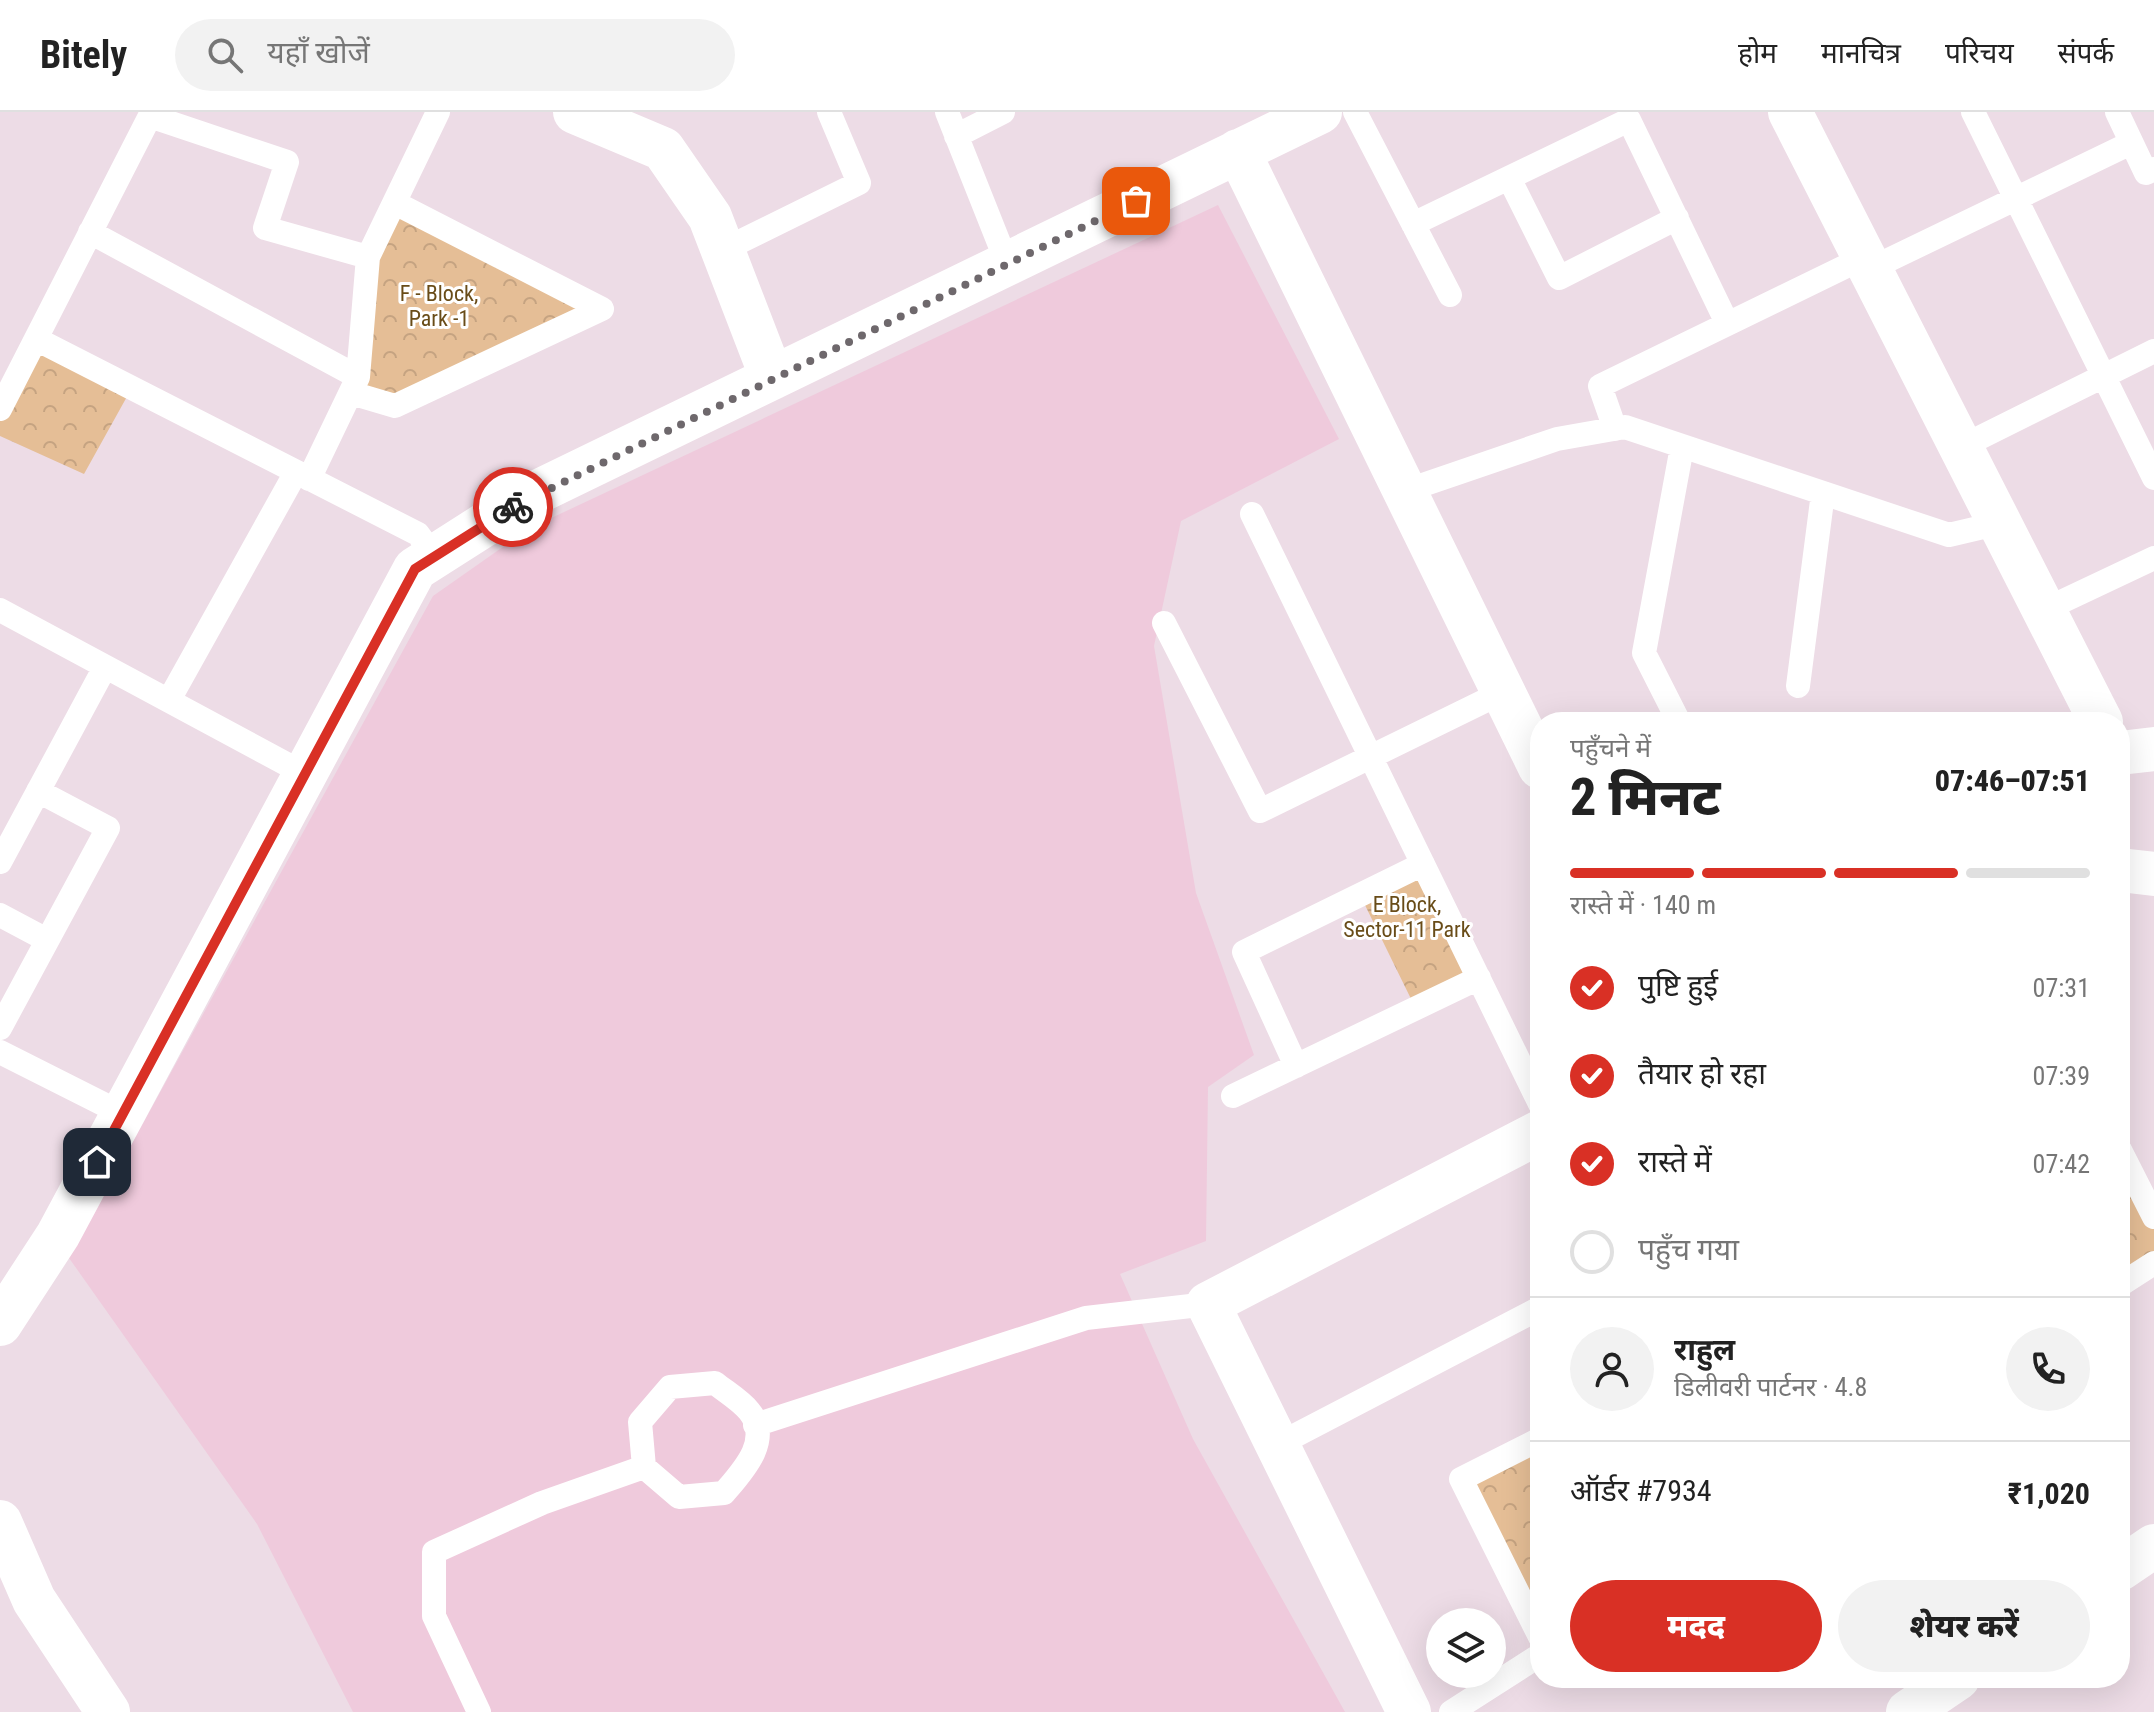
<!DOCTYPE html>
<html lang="hi">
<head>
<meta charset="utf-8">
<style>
  :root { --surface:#fff; --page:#f2f2f2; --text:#222; --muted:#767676; --line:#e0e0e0; --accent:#d93025 }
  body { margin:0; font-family:"Roboto Condensed","Noto Sans Devanagari",sans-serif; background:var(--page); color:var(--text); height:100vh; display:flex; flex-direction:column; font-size:30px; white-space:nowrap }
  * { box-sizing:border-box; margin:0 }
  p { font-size:26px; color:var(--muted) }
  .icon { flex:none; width:44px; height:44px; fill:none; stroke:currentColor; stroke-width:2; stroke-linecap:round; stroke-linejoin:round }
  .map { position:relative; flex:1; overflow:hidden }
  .drawer { position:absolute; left:1530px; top:600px; width:600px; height:976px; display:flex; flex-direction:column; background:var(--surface); border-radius:32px; box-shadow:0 8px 32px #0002 }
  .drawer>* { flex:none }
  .buttons { position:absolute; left:1426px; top:1496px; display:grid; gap:16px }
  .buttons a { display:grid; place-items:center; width:80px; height:80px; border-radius:50%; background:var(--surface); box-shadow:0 8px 32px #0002; font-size:40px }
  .pin { position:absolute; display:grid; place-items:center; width:68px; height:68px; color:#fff; margin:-34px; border-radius:16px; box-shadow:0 4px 12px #0006 }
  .courier { position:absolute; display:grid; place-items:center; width:80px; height:80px; margin:-40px; border:6px solid #d93025; border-radius:50%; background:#fff; color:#222; box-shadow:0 2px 10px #0007 }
  .head em { font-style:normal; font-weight:800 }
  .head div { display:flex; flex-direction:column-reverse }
  .head { display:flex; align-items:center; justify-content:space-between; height:136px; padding:0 40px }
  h1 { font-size:52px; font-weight:800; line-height:60px }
  .bar { display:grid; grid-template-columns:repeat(4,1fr); gap:12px 8px; align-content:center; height:96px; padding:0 40px }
  .bar i { height:10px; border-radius:6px; background:var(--line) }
  .bar .on { background:var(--accent) }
  .bar p { grid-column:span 4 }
  .line { display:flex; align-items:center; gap:20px; padding:0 40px; border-top:2px solid var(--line) }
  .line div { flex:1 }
  .round { display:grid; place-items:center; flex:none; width:84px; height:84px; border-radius:42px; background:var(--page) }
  ol { padding:0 40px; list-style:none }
  li { display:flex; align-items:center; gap:24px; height:88px }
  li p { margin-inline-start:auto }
  li .icon { padding:8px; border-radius:50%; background:var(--accent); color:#fff; stroke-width:4 }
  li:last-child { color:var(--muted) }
  li i { width:44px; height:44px; border:4px solid var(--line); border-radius:50% }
  .primary-button { display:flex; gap:16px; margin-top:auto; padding:16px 40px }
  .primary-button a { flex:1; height:92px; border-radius:48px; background:var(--accent); color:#fff; font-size:32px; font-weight:800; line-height:92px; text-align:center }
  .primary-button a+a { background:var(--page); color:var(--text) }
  header { display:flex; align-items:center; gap:48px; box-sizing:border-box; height:112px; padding:0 40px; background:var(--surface); border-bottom:2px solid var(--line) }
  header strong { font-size:38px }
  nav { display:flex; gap:44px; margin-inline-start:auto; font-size:28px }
  .search { width:560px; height:72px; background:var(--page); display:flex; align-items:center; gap:20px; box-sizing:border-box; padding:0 28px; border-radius:44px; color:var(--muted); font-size:30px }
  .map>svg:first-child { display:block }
</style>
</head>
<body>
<header>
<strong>Bitely</strong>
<div class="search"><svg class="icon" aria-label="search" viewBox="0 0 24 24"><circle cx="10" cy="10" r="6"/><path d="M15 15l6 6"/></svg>यहाँ खोजें</div>
<nav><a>होम</a><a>मानचित्र</a><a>परिचय</a><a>संपर्क</a></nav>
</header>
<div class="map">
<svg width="2154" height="1600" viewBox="0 0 2154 1600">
  <defs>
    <pattern id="forest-crowns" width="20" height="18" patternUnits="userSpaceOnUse" patternTransform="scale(2)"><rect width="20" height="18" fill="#e5be96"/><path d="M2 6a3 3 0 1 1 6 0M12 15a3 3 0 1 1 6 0" fill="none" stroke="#c5a381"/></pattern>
  </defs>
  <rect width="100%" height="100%" fill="#eddce6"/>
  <path fill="#efcadc" d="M1218,93L1339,327L1181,409L1154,534L1196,781L1254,943L1208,975L1206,1129L1120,1162L1193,1327L1345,1600H353L257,1412L69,1146L433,484L530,416Z"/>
  <path fill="url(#forest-crowns)" d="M396,95L598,197L395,291L357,277L373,150Z
    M37,232L129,281L84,362L0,324V305Z
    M1421,758L1472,865L1413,891L1362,787Z
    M2120,1047L2154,1115V1145L2120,1166Z
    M1540,1333V1514L1467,1370Z"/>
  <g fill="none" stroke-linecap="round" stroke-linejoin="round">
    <path stroke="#fff" stroke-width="24" d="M947,0L1007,151
      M1355,0L1450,183
      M1973,0L2154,366
      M2117,0L2146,61L2154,57
      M150,4L287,50L265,116L368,145
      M956,24L1003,0
      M1509,66L1559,166L1677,106
      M1413,112L1629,8L1727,211
      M90,120L358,265
      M723,138L859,71L829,0
      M1870,157L2131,31
      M36,227L418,422L434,444
      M351,281L395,294L602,197L395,91
      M0,297L152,0
      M1615,317L1600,274L1865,145
      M1961,335L2154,239
      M309,367L358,265L368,145L438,0
      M1405,379L1557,327L1625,315L1949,423L2000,411
      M1252,402L1540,992
      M0,498L305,662
      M2044,498L2154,446
      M1164,511L1260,699L1503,580
      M1798,574L1823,381
      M169,588L296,360
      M1679,610L1644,541L1682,335
      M0,750L105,555
      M0,803L47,828
      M0,916L108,716L38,679
      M0,940L123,1002
      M1296,954L1244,840L1423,752
      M1233,984L1479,866
      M2120,1038L2154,1105
      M2120,1173L2154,1151
      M715,1271C726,1280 740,1288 749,1299C773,1328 742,1360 724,1381L679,1385L644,1355L640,1310L670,1275Z
      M755,1313L1086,1206L1208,1192
      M1540,1327L1461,1367L1540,1525
      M1277,1333L1540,1196
      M479,1600L434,1504V1440L542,1391L644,1355
      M1451,1600L1540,1543"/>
    <path stroke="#fff" stroke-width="44" d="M575,0L663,37L710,105L772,266
      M1238,39L1540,655
      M0,1212L58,1123L415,457L531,383L1320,0
      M0,1410L34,1488L108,1600
      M1409,1600L1208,1192L1540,1020"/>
    <path stroke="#fff" stroke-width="44" d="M1790,0L2101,610
      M2120,641L2154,637
      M2120,758L2154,762
      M2120,1457L2154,1434
      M1908,1600L1958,1566"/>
  </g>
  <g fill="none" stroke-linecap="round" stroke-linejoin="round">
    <path stroke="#6e686c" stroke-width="8" stroke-dasharray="0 14.4" d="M513,395L1136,89"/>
    <path stroke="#d93025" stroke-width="10" d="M97,1050L415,457L513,395"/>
  </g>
  <g text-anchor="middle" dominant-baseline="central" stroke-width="6" stroke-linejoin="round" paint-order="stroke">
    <g font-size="22" fill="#694c18" stroke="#fff">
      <text x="439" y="181">F - Block,<tspan x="439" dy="25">Park -1</tspan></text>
      <text x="1407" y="792">E Block,<tspan x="1407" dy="25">Sector-11 Park</tspan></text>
    </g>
  </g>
</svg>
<div class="buttons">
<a><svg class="icon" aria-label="layers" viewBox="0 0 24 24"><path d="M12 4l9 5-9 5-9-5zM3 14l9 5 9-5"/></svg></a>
</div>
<div class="pin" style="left:1136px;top:89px;background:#ea580c"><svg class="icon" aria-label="bag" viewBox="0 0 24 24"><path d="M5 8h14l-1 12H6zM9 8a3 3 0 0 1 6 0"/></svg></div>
<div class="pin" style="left:97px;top:1050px;background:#1f2937"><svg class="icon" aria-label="home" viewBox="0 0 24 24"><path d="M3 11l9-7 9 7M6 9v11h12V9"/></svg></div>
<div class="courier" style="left:513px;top:395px"><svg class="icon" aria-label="bike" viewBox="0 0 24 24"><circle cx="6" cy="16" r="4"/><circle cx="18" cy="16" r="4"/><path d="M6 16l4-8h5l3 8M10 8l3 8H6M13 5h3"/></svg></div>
<section class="drawer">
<div class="head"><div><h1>2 मिनट</h1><p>पहुँचने में</p></div><em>07:46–07:51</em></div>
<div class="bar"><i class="on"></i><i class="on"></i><i class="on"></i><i></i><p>रास्ते में · 140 m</p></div>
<ol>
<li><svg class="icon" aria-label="check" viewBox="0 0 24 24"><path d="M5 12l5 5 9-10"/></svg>पुष्टि हुई<p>07:31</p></li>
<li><svg class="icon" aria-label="check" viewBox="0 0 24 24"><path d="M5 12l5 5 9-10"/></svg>तैयार हो रहा<p>07:39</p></li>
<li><svg class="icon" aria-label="check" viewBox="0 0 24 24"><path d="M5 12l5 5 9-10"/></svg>रास्ते में<p>07:42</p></li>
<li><i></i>पहुँच गया</li>
</ol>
<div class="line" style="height:144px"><a class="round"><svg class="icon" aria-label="person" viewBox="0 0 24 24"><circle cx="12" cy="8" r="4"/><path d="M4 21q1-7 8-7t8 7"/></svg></a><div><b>राहुल</b><p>डिलीवरी पार्टनर · 4.8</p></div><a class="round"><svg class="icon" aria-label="phone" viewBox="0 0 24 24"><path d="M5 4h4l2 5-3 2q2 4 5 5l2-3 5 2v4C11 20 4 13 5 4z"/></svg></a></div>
<div class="line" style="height:104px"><div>ऑर्डर #7934</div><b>₹1,020</b></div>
<div class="primary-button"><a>मदद</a><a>शेयर करें</a></div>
</section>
</div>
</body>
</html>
